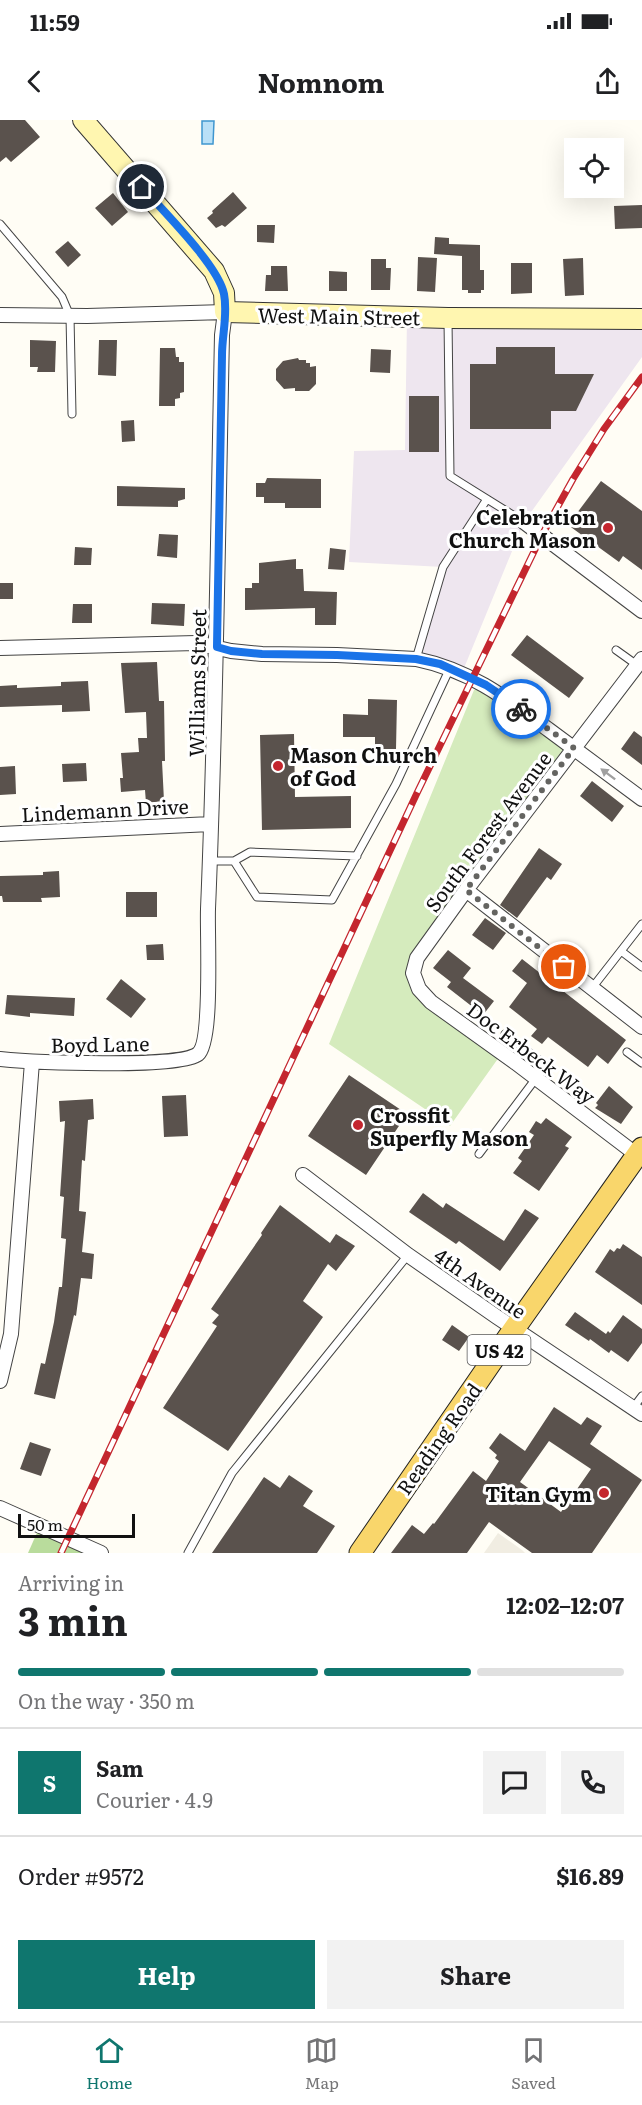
<!DOCTYPE html>
<html lang="en">
<head>
<meta charset="utf-8">
<style>
  :root { --surface:#fff; --page:#f2f2f2; --text:#202124; --muted:#757577; --line:#e0e0e0; --accent:#0f766e }
  body { margin:0; font-family:Literata,serif; background:var(--page); color:var(--text); height:100vh; display:flex; flex-direction:column; font-size:22px; white-space:nowrap }
  * { box-sizing:border-box; margin:0 }
  p { font-size:20px; color:var(--muted) }
  .icon { flex:none; width:33px; height:33px; fill:none; stroke:currentColor; stroke-width:2; stroke-linecap:round; stroke-linejoin:round }
  .map { position:relative; height:1433px; overflow:hidden }
  .side { display:flex; flex-direction:column; background:var(--surface); flex:1 }
  .side>* { flex:none }
  .fabs { position:absolute; left:564px; top:18px; display:grid; gap:12px }
  .fabs a { display:grid; place-items:center; width:60px; height:60px; border-radius:0px; background:var(--surface); box-shadow:0 6px 24px #0002; font-size:30px }
  .scale { position:absolute; left:18px; bottom:15px; width:117px; box-sizing:border-box; padding-left:6px; border:3px solid #111; border-top:0; font-size:16px; line-height:21px; white-space:nowrap; color:#111; -webkit-text-stroke:4px #fff; paint-order:stroke }
  .pin { position:absolute; display:grid; place-items:center; width:51px; height:51px; color:#fff; margin:-26px; border:3px solid #fff; border-radius:50%; box-shadow:0 2px 6px #0007 }
  .courier { position:absolute; display:grid; place-items:center; width:60px; height:60px; margin:-30px; border:4px solid #1a73e8; border-radius:50%; background:#fff; color:#222; box-shadow:0 2px 8px #0007 }
  .overview em { font-style:normal; font-weight:700 }
  .overview div { display:flex; flex-direction:column-reverse }
  .overview { display:flex; align-items:center; justify-content:space-between; height:102px; padding:0 18px }
  h1 { font-size:39px; font-weight:700; line-height:45px }
  .bar { display:grid; grid-template-columns:repeat(4,1fr); gap:9px 6px; align-content:center; height:72px; padding:0 18px }
  .bar i { height:8px; border-radius:4px; background:var(--line) }
  .bar .on { background:var(--accent) }
  .bar p { grid-column:span 4 }
  .line { display:flex; align-items:center; gap:15px; padding:0 18px; border-top:2px solid var(--line) }
  .line div { flex:1 }
  .round { display:grid; place-items:center; flex:none; width:63px; height:63px; border-radius:0px; background:var(--page) }
  .button { display:flex; gap:12px; margin-top:auto; padding:12px 18px }
  .button a { flex:1; height:69px; border-radius:0px; background:var(--accent); color:#fff; font-size:24px; font-weight:700; line-height:69px; text-align:center }
  .button a+a { background:var(--page); color:var(--text) }
  .status { display:flex; justify-content:space-between; align-items:center; height:42px; padding:0 30px; background:var(--surface); direction:ltr }
  .status svg { height:16px; fill:currentColor }
  header { display:flex; justify-content:space-between; align-items:center; height:78px; padding:0 18px; background:var(--surface); font-size:27px; font-weight:700 }
  .tab-bar { display:flex; justify-content:space-around; align-items:center; height:84px; border-top:2px solid var(--line); background:var(--surface); font-size:16px; color:var(--muted) }
  .tab-bar a { display:grid; justify-items:center; gap:3px }
  .tab-bar .on { color:var(--accent) }
  .map>svg:first-child { display:block }
</style>
</head>
<body>
<div class="status"><b>11:59</b><svg viewBox="0 0 49 12"><path d="M0 12V9h3v3zM5 12V6h3v6zM10 12V3h3v9zM15 12V0h3v12zM26 1h20v11H26zM47 4h2v5h-2z"/></svg></div>
<header><svg class="icon" aria-label="back" viewBox="0 0 24 24"><path d="M15 5l-7 7 7 7"/></svg>Nomnom<svg class="icon" aria-label="share" viewBox="0 0 24 24"><path d="M12 15V3M7 8l5-5 5 5M5 13v7h14v-7"/></svg></header>
<div class="map">
<svg width="642" height="1433" viewBox="0 0 642 1433">
  <rect width="100%" height="100%" fill="#fffdf5"/>
  <path fill="#eee6ef" d="M407,197L642,199V237L524,402L462,553L416,539L443,447L349,442L354,331L405,330Z"/>
  <path fill="#d5ebbd" d="M486,565L574,628L417,838L414,860L502,933L450,1006L329,924L474,570Z"/>
  <path fill="#b9dc9c" d="M40,1406L101,1433H28Z"/>
  <path fill="#f1ede2" d="M498,1413L522,1430L525,1433H484Z"/>
  <path fill="#b9e0f7" stroke="#3f96cf" stroke-width="1.5" d="M202,1H214L213,24H202Z"/>
  <path fill="#5a524d" fill-rule="evenodd" d="M0,0H25L40,17L11,42L6,37L0,42Z
    M233,72L247,88L225,107L222,105L216,108L207,98L213,93L212,91Z
    M113,73L128,92L112,106L95,88Z
    M642,85V108L615,109L614,86Z
    M257,105H275L274,123L257,122Z
    M435,117L449,118V124L480,125V150H484V170H481V173H468V170H462V136L434,134Z
    M68,121L81,135L68,147L55,132Z
    M418,137L437,138L435,172L417,171Z
    M583,138L584,175L565,176L563,139Z
    M371,139H386V148H391L390,170H371Z
    M511,143H532V173L511,174Z
    M271,146H287L288,171H265L266,155H271Z
    M329,151L347,152V171H329Z
    M30,220L56,221L55,252H37L38,247H30Z
    M99,220H117L116,256L98,255Z
    M496,227H555V254H594L576,291H551V309H470V244H496Z
    M160,228H175L176,237H179V242H184V272L180,273V278L175,279V286H159Z
    M371,229L391,230L390,253L370,252Z
    M298,238L299,240H306V243H310V247L316,246V264L309,271H295V268L284,269L276,260V249L283,241Z
    M409,276H439V332H409Z
    M134,300L135,321L122,322L121,301Z
    M267,358L321,359V388H285V383H264V377H256V363H265Z
    M601,361L642,391V450L623,436L619,442L568,405Z
    M117,366L185,368V379L178,381V387L117,386Z
    M159,414L178,415L177,438L157,436Z
    M75,427L92,428L91,445H74Z
    M330,428L346,430L344,450L328,449Z
    M296,439V449H303L304,471L337,472L336,505H315V488L245,490V468H252V463H259V443Z
    M0,463H13V479H0Z
    M152,483L185,484L184,506L151,504Z
    M73,484H92V503H72Z
    M527,515L584,558L569,578L511,535Z
    M157,542L159,581H164L165,641H162L164,681L146,683L145,670L121,672L120,658H123L121,633L139,632L138,618H147L146,592L125,593L121,543Z
    M88,561L90,591L62,592V585L0,587V566L17,565V568L61,566V562Z
    M368,579L397,580L396,629H375V617H343V594L368,595Z
    M634,611L642,617V645L621,629Z
    M294,614L295,677L351,676V708L262,710L260,615Z
    M86,643L87,661L63,662L62,644Z
    M15,646L16,674L0,675V647Z
    M592,661L624,686L612,702L580,676Z
    M539,728L562,744L551,760L547,757L517,798L500,785Z
    M59,751L60,777L41,778L42,782H3L2,776H0V756L43,755V752Z
    M126,772H157V797H126Z
    M485,798L506,813L493,830L472,815Z
    M163,824L164,840H147L146,825Z
    M448,830L471,848L463,858L494,881L483,895L447,867L451,862L433,848Z
    M522,839L626,920L608,944L597,935L588,947L548,917L542,924L531,916L537,909L509,887L527,863L512,851Z
    M121,859L146,879L131,898L106,879Z
    M7,875L75,878L74,896L30,893V897L5,894Z
    M349,955L407,994L366,1055L308,1016Z
    M609,966L633,987L621,1004L595,988L598,985L596,983Z
    M186,975L188,1016L164,1017L162,976Z
    M93,979L94,999L88,1000L85,1041L82,1040L79,1091L86,1092L82,1132L94,1134L92,1159L81,1158L76,1196L74,1195L55,1279L34,1274L41,1243L45,1244L54,1202L59,1167H62L66,1119L61,1118L64,1077L60,1076L65,1001L60,1002L59,981Z
    M546,998L572,1017L565,1026L569,1028L539,1071L513,1053L522,1041L518,1038L534,1015L529,1012L536,1001L541,1004Z
    M423,1073L443,1088L446,1083L504,1121L525,1089L539,1098L500,1151L459,1121L456,1124L409,1092Z
    M280,1085L330,1123L336,1114L355,1126L336,1151L328,1144L303,1181L323,1197L228,1331L163,1288L217,1206L212,1203L219,1195L211,1189L262,1115L261,1113Z
    M623,1124L642,1137V1185L595,1152L610,1129L614,1132L617,1128L620,1129Z
    M575,1192L606,1214L608,1211L610,1213L623,1195L642,1209V1223L628,1242L611,1230L609,1233L590,1219L589,1221L565,1205Z
    M452,1205L469,1217L459,1231L442,1220Z
    M554,1287L581,1305L587,1297L602,1306L590,1324L642,1360L592,1433H532L489,1402L467,1433H391L412,1405L424,1414L433,1403L434,1404L473,1351L486,1361L499,1341L495,1338L497,1335L489,1328L500,1313L525,1331ZM549,1321L591,1349L561,1392L520,1362Z
    M30,1322L51,1329L41,1356L20,1349Z
    M289,1355L313,1371L303,1386L335,1406L317,1433H212L264,1357L280,1368Z"/>
  <g fill="none" stroke-linecap="round" stroke-linejoin="round">
    <defs>
      <path id="lane" d="M0,104L62,177L70,196L72,294
        M448,200L450,356L524,402
        M616,530L637,545
        M416,539L443,447L487,379
        M210,741H234L257,777L332,780L396,664L450,548
        M234,741L250,732L357,736
        M621,831L642,847
        M592,868L642,804
        M627,932L642,943
        M479,1034L546,945L505,914
        M633,1288L642,1276
        M188,1433L232,1353L408,1135"/>
      <path id="street" d="M0,195L87,196L225,192L222,215C218,406 216,598 208,789C207,813 213,922 198,934C178,949 30,942 0,939
        M524,402L642,491
        M0,528L196,523L231,531L262,534L337,535L416,539C470,550 506,578 549,610C580,633 611,656 642,679
        M0,714L211,704
        M466,770L642,907
        M637,1035L516,943L431,882L419,869L413,853L417,838L466,770L642,539
        M303,1055L408,1135L497,1197L642,1294
        M0,1261L11,1214L32,942
        M0,1388L101,1433"/>
      <path id="secondary" d="M83,0L214,151L224,173L225,192L448,198L642,199"/>
      <path id="primary" d="M360,1433L514,1209L642,1028"/>
    </defs>
    <use href="#lane" stroke="#444" stroke-width="9"/>
    <use href="#street" stroke="#444" stroke-width="16"/>
    <use href="#secondary" stroke="#333" stroke-width="22"/>
    <use href="#primary" stroke="#222" stroke-width="23"/>
    <use href="#lane" stroke="#fff" stroke-width="7"/>
    <use href="#street" stroke="#fff" stroke-width="14"/>
    <use href="#secondary" stroke="#fff6b0" stroke-width="20"/>
    <use href="#primary" stroke="#f9d66b" stroke-width="21"/>
    <defs>
      <path id="rail" d="M61,1433L417,673L542,415L573,359L604,309L642,257"/>
    </defs>
    <use href="#rail" stroke="#c4262e" stroke-width="7"/>
    <use href="#rail" stroke="#fff" stroke-width="4.5" stroke-dasharray="14" stroke-linecap="butt"/>
  </g>
  <defs><path id="oneway-solid" d="M-6-.8H1V-3.2L6.5 0L1 3.2V.8H-6Z" transform="scale(1.5)"/></defs>
  <use fill="#a0a0a0" href="#oneway-solid" transform="translate(608 654) rotate(-143)"/>
  <g fill="none" stroke-linecap="round" stroke-linejoin="round">
    <path stroke="#646461" stroke-width="6" stroke-dasharray="0 10.8" d="M521,589L574,628L466,770L564,847"/>
    <path stroke="#1a73e8" stroke-width="8" d="M142,67C163,91 218,145 224,174C228,194 222,215 222,235L217,527L231,531L262,534L337,535L416,539L440,544L486,565L521,589"/>
  </g>
  <g fill="#c4262e" stroke="#fff" stroke-width="2">
    <circle cx="608" cy="408" r="6"/>
    <circle cx="278" cy="646" r="6"/>
    <circle cx="358" cy="1005" r="6"/>
    <circle cx="604" cy="1373" r="6"/>
  </g>
  <g text-anchor="middle" dominant-baseline="central" stroke-width="6" stroke-linejoin="round" paint-order="stroke">
    <rect fill="#fff" stroke="#585858" stroke-width="1.5" x="467.5" y="1215" width="63" height="30" rx="4.5"/>
    <g font-size="18" font-weight="bold" fill="#111">
      <text x="499" y="1230">US 42</text>
    </g>
    <g font-size="20" fill="#111" stroke="#fff">
      <text transform="translate(339 195) rotate(1)">West Main Street</text>
      <text transform="translate(196 563) rotate(-89)">Williams Street</text>
      <text transform="translate(105 689) rotate(-3)">Lindemann Drive</text>
      <text transform="translate(487 711) rotate(-53)">South Forest Avenue</text>
      <text transform="translate(100 923) rotate(-1)">Boyd Lane</text>
      <text transform="translate(532 932) rotate(37)">Doc Erbeck Way</text>
      <text transform="translate(481 1162) rotate(35)">4th Avenue</text>
      <text transform="translate(438 1318) rotate(-55)">Reading Road</text>
    </g>
    <g font-size="20" font-weight="bold" fill="#111" stroke="#fff" text-anchor="end">
      <text x="596" y="396">Celebration<tspan x="596" dy="23">Church Mason</tspan></text>
      <text x="290" y="634" text-anchor="start">Mason Church<tspan x="290" dy="23">of God</tspan></text>
      <text x="370" y="994" text-anchor="start">Crossfit<tspan x="370" dy="23">Superfly Mason</tspan></text>
      <text x="592" y="1373">Titan Gym</text>
    </g>
  </g>
</svg>
<div class="fabs">
<a><svg class="icon" aria-label="locate" viewBox="0 0 24 24"><circle cx="12" cy="12" r="6"/><path d="M12 2v4M12 18v4M2 12h4M18 12h4"/></svg></a>
</div>
<div class="scale">50 m</div>
<div class="pin" style="left:564px;top:847px;background:#ea580c"><svg class="icon" aria-label="bag" viewBox="0 0 24 24"><path d="M5 8h14l-1 12H6zM9 8a3 3 0 0 1 6 0"/></svg></div>
<div class="pin" style="left:142px;top:67px;background:#1f2937"><svg class="icon" aria-label="home" viewBox="0 0 24 24"><path d="M3 11l9-7 9 7M6 9v11h12V9"/></svg></div>
<div class="courier" style="left:521px;top:589px"><svg class="icon" aria-label="bike" viewBox="0 0 24 24"><circle cx="6" cy="16" r="4"/><circle cx="18" cy="16" r="4"/><path d="M6 16l4-8h5l3 8M10 8l3 8H6M13 5h3"/></svg></div>
</div>
<section class="side">
<div class="overview"><div><h1>3 min</h1><p>Arriving in</p></div><em>12:02–12:07</em></div>
<div class="bar"><i class="on"></i><i class="on"></i><i class="on"></i><i></i><p>On the way · 350 m</p></div>
<div class="line" style="height:108px"><b class="round" style="background:var(--accent);color:#fff">S</b><div><b>Sam</b><p>Courier · 4.9</p></div><a class="round"><svg class="icon" aria-label="chat" viewBox="0 0 24 24"><path d="M4 5h16v11H9l-5 4z"/></svg></a><a class="round"><svg class="icon" aria-label="phone" viewBox="0 0 24 24"><path d="M5 4h4l2 5-3 2q2 4 5 5l2-3 5 2v4C11 20 4 13 5 4z"/></svg></a></div>
<div class="line" style="height:78px"><div>Order #9572</div><b>$16.89</b></div>
<div class="button"><a>Help</a><a>Share</a></div>
</section>
<nav class="tab-bar">
<a class="on"><svg class="icon" aria-label="home" viewBox="0 0 24 24"><path d="M3 11l9-7 9 7M6 9v11h12V9"/></svg>Home</a>
<a><svg class="icon" aria-label="map" viewBox="0 0 24 24"><path d="M3 6l6-2 6 2 6-2v14l-6 2-6-2-6 2zM9 4v14M15 6v14"/></svg>Map</a>
<a><svg class="icon" aria-label="saved" viewBox="0 0 24 24"><path d="M7 4h10v16l-5-4-5 4z"/></svg>Saved</a>
</nav>
</body>
</html>
